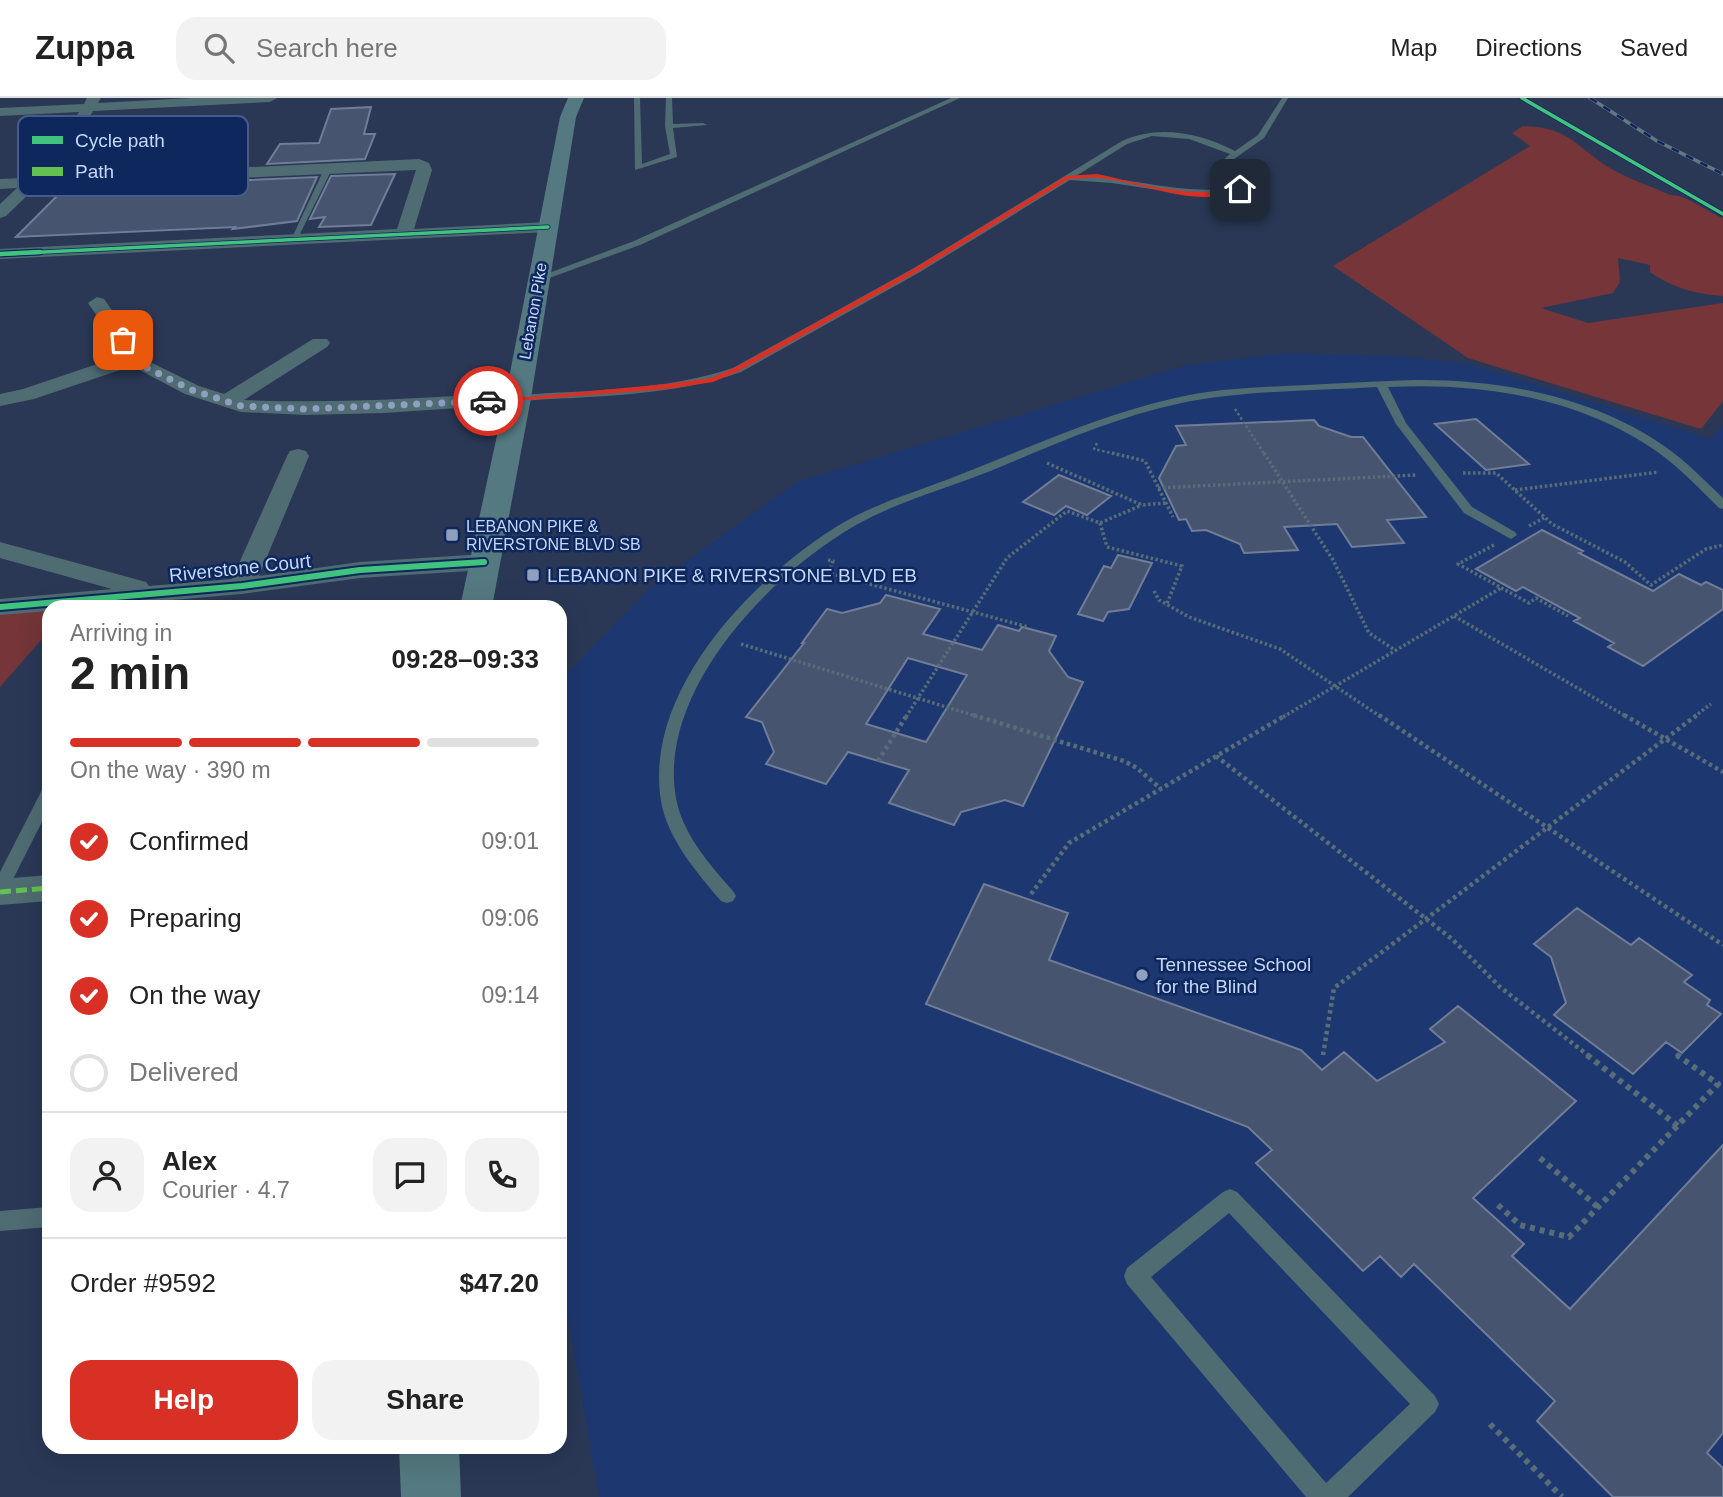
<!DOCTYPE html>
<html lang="en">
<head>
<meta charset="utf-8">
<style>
  :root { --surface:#fff; --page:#f2f2f2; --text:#222; --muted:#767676; --line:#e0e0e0; --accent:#d93025 }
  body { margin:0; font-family:Helvetica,sans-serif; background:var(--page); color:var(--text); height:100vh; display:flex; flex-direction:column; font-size:26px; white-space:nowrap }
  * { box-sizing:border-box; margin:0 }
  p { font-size:23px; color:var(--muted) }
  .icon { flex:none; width:38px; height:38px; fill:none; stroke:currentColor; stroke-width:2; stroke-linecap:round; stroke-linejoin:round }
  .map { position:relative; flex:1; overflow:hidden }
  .sheet { position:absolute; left:42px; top:502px; width:525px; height:854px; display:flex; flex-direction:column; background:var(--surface); border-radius:21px; box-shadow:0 7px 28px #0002 }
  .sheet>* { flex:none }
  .pin { position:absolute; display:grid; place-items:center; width:60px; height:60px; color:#fff; margin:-30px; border-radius:14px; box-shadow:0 4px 10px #0006 }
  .courier { position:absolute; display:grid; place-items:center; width:70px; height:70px; margin:-35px; border:5px solid #d93025; border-radius:50%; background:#fff; color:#222; box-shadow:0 2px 9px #0007 }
  .head em { font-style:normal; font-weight:700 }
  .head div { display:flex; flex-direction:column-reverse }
  .head { display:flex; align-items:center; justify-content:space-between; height:119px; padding:0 28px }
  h1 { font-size:46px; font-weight:700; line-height:52px }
  .bar { display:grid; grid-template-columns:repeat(4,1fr); gap:10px 7px; align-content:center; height:84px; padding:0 28px }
  .bar i { height:9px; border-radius:5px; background:var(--line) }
  .bar .current { background:var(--accent) }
  .bar p { grid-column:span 4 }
  .line { display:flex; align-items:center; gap:18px; padding:0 28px; border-top:2px solid var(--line) }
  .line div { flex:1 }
  .round { display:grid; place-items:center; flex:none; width:74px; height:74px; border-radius:21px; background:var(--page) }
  ol { padding:0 28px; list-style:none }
  li { display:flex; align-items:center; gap:21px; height:77px }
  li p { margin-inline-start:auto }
  li .icon { padding:7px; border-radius:50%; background:var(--accent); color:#fff; stroke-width:4 }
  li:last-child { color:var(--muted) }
  li i { width:38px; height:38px; border:4px solid var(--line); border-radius:50% }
  .primary-button { display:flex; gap:14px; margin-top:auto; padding:14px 28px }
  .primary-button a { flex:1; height:80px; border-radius:21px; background:var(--accent); color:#fff; font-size:28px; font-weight:700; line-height:80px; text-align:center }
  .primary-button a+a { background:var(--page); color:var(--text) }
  header { display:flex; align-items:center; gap:42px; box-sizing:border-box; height:98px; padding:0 35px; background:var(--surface); border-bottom:2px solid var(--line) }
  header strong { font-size:33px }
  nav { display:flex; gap:38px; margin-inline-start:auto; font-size:24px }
  .search { width:490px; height:63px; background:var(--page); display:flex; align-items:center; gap:18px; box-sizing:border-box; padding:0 24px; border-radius:21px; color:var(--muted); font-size:26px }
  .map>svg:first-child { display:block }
</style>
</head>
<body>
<header>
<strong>Zuppa</strong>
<div class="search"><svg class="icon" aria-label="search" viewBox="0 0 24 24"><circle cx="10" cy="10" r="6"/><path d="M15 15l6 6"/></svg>Search here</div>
<nav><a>Map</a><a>Directions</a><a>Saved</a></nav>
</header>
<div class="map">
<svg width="1723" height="1399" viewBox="0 0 1723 1399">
  <rect width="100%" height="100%" fill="#2a3856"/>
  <path fill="#1d3870" d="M1287,255L1395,258L1466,265L1711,341L1723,326V1399H599L560,1172V582L651,489L797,384L1187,267Z"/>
  <path fill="#753539" d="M1523,28C1569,29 1575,48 1610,70C1628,81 1651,88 1670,97C1686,96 1707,114 1723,120V198C1695,196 1673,190 1650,174V167L1618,160L1620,184L1613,195L1541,210L1588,225L1723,205V303L1701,331L1468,260L1333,168L1530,48L1512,35Z
    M76,502L70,509H49V533L0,589V508Z"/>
  <path fill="#475470" stroke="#717d97" stroke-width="2" fill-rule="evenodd" d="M371,9L364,36H375L365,61L267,66L280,46L319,45L331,11Z
    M395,76L371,127L319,129L325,119L310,121L331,78Z
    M317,79L297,123L233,131L235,129L16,139L65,90Z
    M1476,321L1529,366L1486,372L1435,326Z
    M1314,322L1319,328L1351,339H1363L1426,419L1387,422L1404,445L1352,449L1337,426L1284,429L1298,452L1244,455L1240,446L1206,432L1192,433L1186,421L1179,422L1159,380L1176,348L1186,347L1176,328Z
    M1059,377L1111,398L1087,417L1066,408L1054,417L1023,404Z
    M1542,432L1583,453L1579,455L1653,493L1679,476L1701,487L1706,484L1723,492V511L1643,568L1608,549L1614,545L1574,523L1580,520L1523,489L1516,493L1476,471Z
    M1118,457L1152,465L1129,511L1108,514L1103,523L1078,516L1104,468L1111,470Z
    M886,497L940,511L923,536L982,552L998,527L1019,533L1022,529L1056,538L1049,553L1068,579L1083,584L1023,708L1005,702L961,714L954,727L889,705L909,672L848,654L826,686L766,666L774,654L762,624L746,619L804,545H802L827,511L842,515L880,505ZM908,560L967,577L926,644L866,626Z
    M984,786L1068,815L1049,862L1301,952L1322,972L1344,954L1377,983L1445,944L1430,931L1458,908L1576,1003L1473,1100L1524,1146L1512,1158L1570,1211L1723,1047V1335L1707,1355L1723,1370V1399H1613L1537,1323L1555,1303L1414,1166L1401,1179L1380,1158L1363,1173L1256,1065L1272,1052L1248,1029L926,906Z
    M1577,810L1631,847L1639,840L1692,877L1684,884L1710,902L1707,907L1721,916L1682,955L1666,944L1633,976L1554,917L1566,905L1551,859L1534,846Z"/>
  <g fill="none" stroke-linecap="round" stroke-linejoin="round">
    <path stroke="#586d77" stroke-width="2.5" stroke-dasharray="2.5 2.5" stroke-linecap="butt" d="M1235,311L1265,357
      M1097,345L1094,351L1120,357"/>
    <path stroke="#586d77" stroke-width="3.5" stroke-dasharray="2.5 2.5" stroke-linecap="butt" d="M1112,355L1145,363L1173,419
      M1264,355L1333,462L1369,535L1395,552
      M1047,365L1142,407L1166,405
      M1463,375H1496L1552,426L1625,464L1651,487L1706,451L1723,447
      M1158,390L1416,377
      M1515,392L1659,374
      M1100,425L1107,449L1182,468L1166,508
      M1529,428L1544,420
      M1494,447L1458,466L1529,505L1536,500L1568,518
      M828,462L833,463L829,475L1028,529
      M1154,493L1159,502L1189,519L1280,551L1381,619
      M1454,518L1627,619
      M741,546L979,619
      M906,619L1007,460L1067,413L1100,425L1142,407
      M1283,619L1501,490
      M1694,619L1711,606"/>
    <path stroke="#586d77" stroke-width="4.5" stroke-dasharray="3.5 3.5" stroke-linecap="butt" d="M973,617L1124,663L1137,670L1161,691
      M1379,617L1723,847
      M1624,617L1723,674
      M1216,658L1452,841L1500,889L1589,958
      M878,663L907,617
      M1031,796L1069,745L1286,617
      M1676,956L1679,958
      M1323,957L1334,890L1697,617"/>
    <path stroke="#586d77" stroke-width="6" stroke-dasharray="5 5" stroke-linecap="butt" d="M1587,957L1678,1028
      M1540,1060L1598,1109
      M1498,1107L1520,1127L1569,1139L1718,986L1677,957
      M1490,1326L1562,1399"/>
    <path fill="#4f6c73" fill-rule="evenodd" d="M634,0H640L642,66L670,56L665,28L666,0H672L673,26L703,25L707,27L673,30L677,59L635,72Z
      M951,0H960L640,147L541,183L533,181L634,143Z
      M1282,0H1288L1264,40L1231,63L1241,69L1247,83L1243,93L1197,98L1112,85L1070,82L920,174L741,274C669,299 593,298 518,303L513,300L518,297C590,292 664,293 733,270L914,170L1122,43C1159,26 1200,35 1235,53L1258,37ZM1152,38L1189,41L1230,56L1222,63L1235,72L1239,83L1237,89C1182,99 1131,78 1076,78L1127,46Z
      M329,67L333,69L297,142L290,144L325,69Z
      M1414,282C1501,281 1595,299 1667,350C1687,364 1705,383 1723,400V411L1719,410C1700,391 1681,371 1659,355C1582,300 1481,284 1388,289L1406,325L1472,409L1515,434L1517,437L1511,441L1464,415L1396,326L1377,289C1311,293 1242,292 1177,306C1113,320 1053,347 993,372C948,390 899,403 856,427C770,476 653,596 677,705C685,739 711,768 733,793L736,798L733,803L727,805L721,803C697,775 667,740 661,703C643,594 751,482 836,429C874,405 917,394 959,377C1030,349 1100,317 1175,300C1218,290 1263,289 1308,287C1343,285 1379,283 1414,282Z
      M49,688V710L6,795L0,797V774L43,690Z
      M1230,1091L1237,1094L1435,1298L1439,1306L1435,1314L1348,1399H1306L1127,1186L1124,1178L1127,1170L1223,1094ZM1229,1115L1410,1306L1326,1385L1151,1179Z
      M49,1109V1129L0,1133V1113Z"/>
    <path fill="#4f6c73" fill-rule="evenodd" d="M87,0H101L98,5L192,0H277L270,4L93,13L68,57L46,79L419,61L429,65L432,72L414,131L548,124L556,129L548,134L0,161V151L397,131L416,72L36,89L6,118L0,120V106L17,90L0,91V81L27,80L57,52L79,14L0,18V10L84,6Z
      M97,199L104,201L148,263L199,288L224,296L313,241H327L330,245L327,249L244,302C336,306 426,300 518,294L525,296L529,300L525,304L518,306L384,315L305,317L241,314L185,296L132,268L34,301L0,308V296L23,291L124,257L88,205Z
      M298,351L306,353L309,358L259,478L360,464L484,456L493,459L497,464L493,469L484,472L360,480L242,496L90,509H49V513L0,517V501L112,491L0,460V444L146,484L149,488L232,481L287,358L290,353Z
      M49,777V803L0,807V781Z"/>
    <path fill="#547980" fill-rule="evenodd" d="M568,0H584L576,19L531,300L492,509H460L505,300L560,19Z
      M399,1349H459L461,1399H401Z"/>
    <defs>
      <path id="rail" d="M1590,0L1657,43L1723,76"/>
    </defs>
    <use href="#rail" stroke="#637784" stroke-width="3.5"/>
    <use href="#rail" stroke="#0e275c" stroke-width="2.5" stroke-dasharray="8" stroke-linecap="butt"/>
    <path stroke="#63c152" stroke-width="5" stroke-dasharray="11 5" stroke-linecap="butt" d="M0,794L49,790"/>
    <defs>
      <path id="cycleway-far2" d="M1522,0L1723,116
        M4,156L548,129"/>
      <path id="cycleway-far1" d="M0,156L40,154"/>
      <path id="cycleway" d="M0,509L242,488L360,472L484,464"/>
    </defs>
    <use href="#cycleway-far2" stroke="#0e275c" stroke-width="5"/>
    <use href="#cycleway-far1" stroke="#0e275c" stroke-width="7"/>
    <use href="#cycleway" stroke="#0e275c" stroke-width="10"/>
    <use href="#cycleway-far2" stroke="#40c37c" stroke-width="3.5"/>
    <use href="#cycleway-far1" stroke="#40c37c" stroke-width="4.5"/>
    <use href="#cycleway" stroke="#40c37c" stroke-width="6"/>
  </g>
  <path fill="#d93025" d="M1097,76C1144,86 1192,102 1240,89L1242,91C1196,113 1144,83 1097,80C1088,79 1078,81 1069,81L919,173L739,273L713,284L667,291L488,305L484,303L667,286L711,280L734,270L915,170L1066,78Z"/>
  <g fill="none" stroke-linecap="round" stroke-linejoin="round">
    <path stroke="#8f9fbf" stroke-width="7" stroke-dasharray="0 12.6" d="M123,242L141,267L192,292L241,308L305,311L488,303"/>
  </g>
  <g fill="#8f9fbf" stroke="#0e275c" stroke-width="2.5">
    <rect x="445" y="430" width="14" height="14" rx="3.5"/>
    <rect x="526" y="470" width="14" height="14" rx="3.5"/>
    <circle cx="1142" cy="877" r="7"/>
  </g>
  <g text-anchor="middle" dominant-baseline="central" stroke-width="5" stroke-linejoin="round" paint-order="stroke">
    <g font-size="16" fill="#c5d7f8" stroke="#0e275c">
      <text transform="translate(533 213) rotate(-80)">Lebanon Pike</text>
    </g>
    <g font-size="16" fill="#c5d7f8" stroke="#0e275c" text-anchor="start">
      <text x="466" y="428">LEBANON PIKE &amp;<tspan x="466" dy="18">RIVERSTONE BLVD SB</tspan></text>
    </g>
    <g font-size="19" fill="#c5d7f8" stroke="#0e275c">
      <text transform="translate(240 470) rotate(-6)">Riverstone Court</text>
    </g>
    <g font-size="19" fill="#c5d7f8" stroke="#0e275c" text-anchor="start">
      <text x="547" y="477">LEBANON PIKE &amp; RIVERSTONE BLVD EB</text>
      <text x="1156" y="866">Tennessee School<tspan x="1156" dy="22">for the Blind</tspan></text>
    </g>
  </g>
  <rect x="18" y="18" width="230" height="80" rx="10" fill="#0e275c" stroke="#455c8b" stroke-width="2"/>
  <rect x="32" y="38" width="31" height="8" fill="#40c37c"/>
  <rect x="32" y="69" width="31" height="9" fill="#63c152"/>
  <g font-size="19" fill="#c5d7f8">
    <text x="75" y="49">Cycle path</text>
    <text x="75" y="80">Path</text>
  </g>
</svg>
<div class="pin" style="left:123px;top:242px;background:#ea580c"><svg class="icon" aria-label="bag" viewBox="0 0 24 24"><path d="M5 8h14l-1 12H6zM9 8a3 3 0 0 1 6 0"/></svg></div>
<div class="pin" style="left:1240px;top:91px;background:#1f2937"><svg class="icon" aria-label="home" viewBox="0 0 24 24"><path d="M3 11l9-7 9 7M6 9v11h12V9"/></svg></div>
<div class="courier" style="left:488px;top:303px"><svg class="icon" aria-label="car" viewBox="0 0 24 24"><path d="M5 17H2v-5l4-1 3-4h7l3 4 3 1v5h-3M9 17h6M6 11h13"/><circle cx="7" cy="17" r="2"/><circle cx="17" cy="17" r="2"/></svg></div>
<section class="sheet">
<div class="head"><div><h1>2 min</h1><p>Arriving in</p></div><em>09:28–09:33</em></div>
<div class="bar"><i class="current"></i><i class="current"></i><i class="current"></i><i></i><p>On the way · 390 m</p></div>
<ol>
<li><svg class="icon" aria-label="check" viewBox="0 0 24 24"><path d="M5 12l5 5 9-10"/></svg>Confirmed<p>09:01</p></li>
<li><svg class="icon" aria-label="check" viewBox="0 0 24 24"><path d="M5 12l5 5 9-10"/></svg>Preparing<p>09:06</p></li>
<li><svg class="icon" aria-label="check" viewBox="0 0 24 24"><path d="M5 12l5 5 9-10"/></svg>On the way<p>09:14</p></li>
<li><i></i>Delivered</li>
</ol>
<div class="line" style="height:126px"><a class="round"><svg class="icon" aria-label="person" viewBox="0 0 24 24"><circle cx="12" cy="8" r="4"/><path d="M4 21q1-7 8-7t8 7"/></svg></a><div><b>Alex</b><p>Courier · 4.7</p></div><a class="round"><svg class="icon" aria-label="chat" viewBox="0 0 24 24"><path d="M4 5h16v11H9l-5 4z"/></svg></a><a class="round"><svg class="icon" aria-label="phone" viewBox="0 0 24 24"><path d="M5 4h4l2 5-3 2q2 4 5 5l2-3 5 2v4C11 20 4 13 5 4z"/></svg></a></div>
<div class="line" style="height:91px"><div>Order #9592</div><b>$47.20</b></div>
<div class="primary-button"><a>Help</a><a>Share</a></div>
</section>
</div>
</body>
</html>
